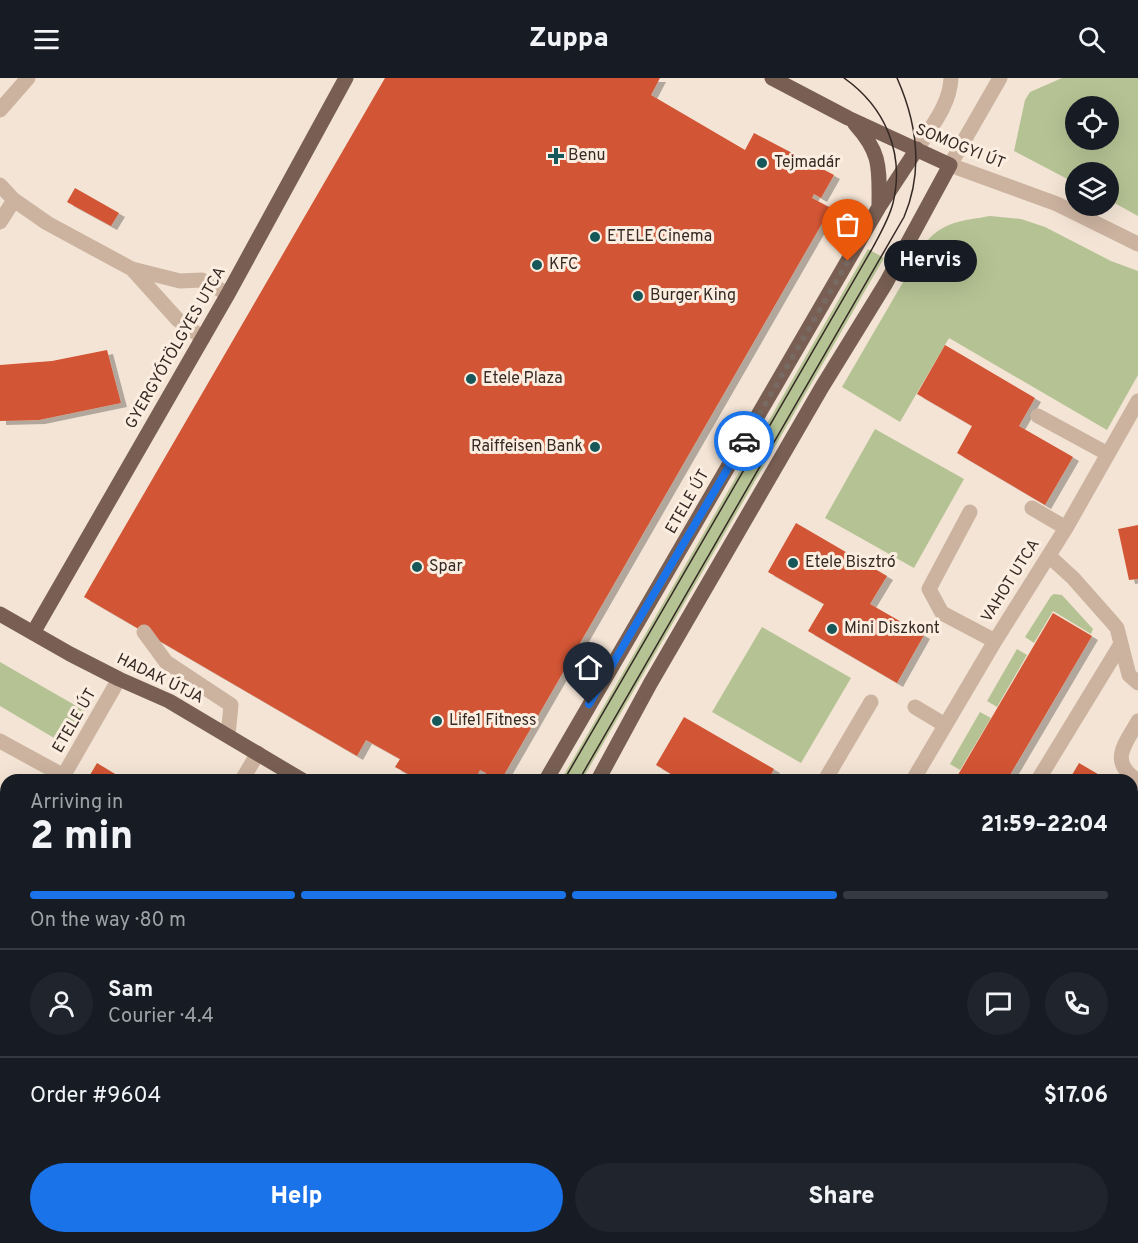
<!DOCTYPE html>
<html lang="en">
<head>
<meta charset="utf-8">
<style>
  :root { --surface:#171b24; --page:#20242c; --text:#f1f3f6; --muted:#9ea1a6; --line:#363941; --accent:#1a73e8 }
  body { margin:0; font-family:Overpass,sans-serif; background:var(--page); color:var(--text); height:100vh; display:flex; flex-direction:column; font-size:22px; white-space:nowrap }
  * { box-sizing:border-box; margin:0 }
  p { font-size:20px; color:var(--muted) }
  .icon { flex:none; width:33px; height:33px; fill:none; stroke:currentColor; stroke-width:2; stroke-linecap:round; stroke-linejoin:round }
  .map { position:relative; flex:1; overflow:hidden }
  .sheet { position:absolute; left:0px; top:696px; width:1138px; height:470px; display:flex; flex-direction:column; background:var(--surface); border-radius:18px 18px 0 0; box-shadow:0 6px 24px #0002 }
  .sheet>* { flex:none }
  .fabs { position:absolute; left:1065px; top:18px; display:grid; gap:12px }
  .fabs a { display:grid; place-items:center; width:54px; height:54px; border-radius:50%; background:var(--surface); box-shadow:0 6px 24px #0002; font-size:30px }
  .pin { position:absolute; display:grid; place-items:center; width:51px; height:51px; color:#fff; margin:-62px -26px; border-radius:50% 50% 50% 0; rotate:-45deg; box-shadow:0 0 6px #0007 }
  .pin .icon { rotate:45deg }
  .courier { position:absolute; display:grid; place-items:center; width:60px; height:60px; margin:-30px; border:4px solid #1a73e8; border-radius:50%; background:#fff; color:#222; box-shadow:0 2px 8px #0007 }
  .bubble { position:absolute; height:42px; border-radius:21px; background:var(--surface); box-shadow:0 6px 24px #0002; font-size:20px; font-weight:800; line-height:42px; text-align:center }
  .headline em { font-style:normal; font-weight:800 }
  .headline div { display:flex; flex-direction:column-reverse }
  .headline { display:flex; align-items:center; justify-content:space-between; height:102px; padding:0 30px }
  h1 { font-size:39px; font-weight:800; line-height:45px }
  .bar { display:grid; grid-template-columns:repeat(4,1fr); gap:9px 6px; align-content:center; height:72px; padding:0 30px }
  .bar i { height:8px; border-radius:4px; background:var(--line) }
  .bar .selected { background:var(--accent) }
  .bar p { grid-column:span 4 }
  .line { display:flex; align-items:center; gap:15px; padding:0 30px; border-top:2px solid var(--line) }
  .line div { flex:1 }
  .round { display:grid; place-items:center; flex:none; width:63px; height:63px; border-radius:32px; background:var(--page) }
  .button { display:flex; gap:12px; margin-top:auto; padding:12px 30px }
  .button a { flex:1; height:69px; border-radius:36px; background:var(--accent); color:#fff; font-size:24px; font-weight:800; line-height:69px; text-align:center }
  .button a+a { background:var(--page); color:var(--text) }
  header { display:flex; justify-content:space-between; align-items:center; height:78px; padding:0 30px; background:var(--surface); font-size:27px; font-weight:800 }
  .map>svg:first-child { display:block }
</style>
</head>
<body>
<header><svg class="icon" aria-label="menu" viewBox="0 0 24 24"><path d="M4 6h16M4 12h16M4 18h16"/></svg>Zuppa<svg class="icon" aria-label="search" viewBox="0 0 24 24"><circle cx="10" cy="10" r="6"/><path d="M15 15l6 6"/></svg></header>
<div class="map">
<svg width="1138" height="1165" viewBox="0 0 1138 1165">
  <defs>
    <filter id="shadow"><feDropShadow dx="6" dy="4" stdDeviation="0" flood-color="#0004"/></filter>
  </defs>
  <rect width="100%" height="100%" fill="#f3e4d5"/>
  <path fill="#b5c394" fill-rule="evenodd" d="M1062,0H1138V138L1109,122L1108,94H1076L1075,105L1014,73L1025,22L1030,14ZM1076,28H1108V62H1076Z
    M990,138L1021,141L1045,149L1111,183L1138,193V297L1107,352L949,260L900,344L842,309L927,163C946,142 964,143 990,138Z
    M868,171L884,180L582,702H561Z
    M875,351L964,401L914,490L825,440Z
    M1054,516L1062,517L1093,551L1091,556L1053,533L1034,565L1025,559L1051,518Z
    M762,549L851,600L801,685L712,634Z
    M1017,571L1027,577L997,629L987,623Z
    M0,584L85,633L66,667L0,628Z
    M980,634L991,640L960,692L950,686Z
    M6,1137V1160H265L262,1165H0V1147Z
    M407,1160H482L491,1165H404Z"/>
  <path fill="#d25534" filter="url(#shadow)" d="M385,0H660L651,17L745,72L754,55L834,97L821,120L814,116L812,120L831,130L501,702H488L484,699L486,695L480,692L475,702H419L395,689L400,681L366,662L357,678L84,519Z
    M75,110L119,135L111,148L67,124Z
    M945,267L1035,320L1019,348L1073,379L1045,427L957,375L972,348L917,316Z
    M107,272L121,325L39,342L0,343V287L52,283Z
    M796,445L887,498L870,526L924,557L897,605L808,553L824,526L768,494Z
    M1138,447V501L1129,502L1118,451Z
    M1053,535L1092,558L1007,702H955Z
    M684,639L774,691L768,702H681L656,687Z
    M97,685L125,702H87Z
    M1079,685L1108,702H1069Z
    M1132,716L1138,719V795L1132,792Z
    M1138,796V986L1135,991L1138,992V1063L1132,1059V805Z
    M6,842V931L0,941V852Z
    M511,1160H574L571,1165H521Z
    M737,1160H786L783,1165H734Z
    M887,1160H972L969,1165H884Z
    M1074,1160H1086L1095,1165H1071Z"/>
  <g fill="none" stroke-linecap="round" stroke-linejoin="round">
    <path stroke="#ccb3a0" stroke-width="15" d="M1000,0L950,87L1057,126L1138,166
      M0,32L28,0
      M917,71C931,49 950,27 951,0
      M0,107L14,122L47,145L132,191L178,242L203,260
      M0,144L14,122
      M132,191L180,203L202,202L228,216
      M1038,338L1108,376
      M1032,430L1066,450
      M970,434L929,511L942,535L995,563
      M1049,478L1073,500L1112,544L1117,550L1129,597L1138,605
      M144,554L166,584L231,627L228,657
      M915,629L945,647
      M1138,643C1125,667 1108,683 1138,703
      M0,663L64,698
      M61,702L119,601
      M242,702L258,675
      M825,702L871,624
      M913,702L995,563L1066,450L1138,323
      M1038,702L1121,566
      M0,749L6,752
      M0,809L6,798
      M0,1119L6,1108
      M1132,1131L1138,1134
      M645,1165L648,1160
      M822,1165L825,1160"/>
    <path stroke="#795f53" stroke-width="15" d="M855,46C882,76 879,90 879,129
      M0,536L70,576L119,601L169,623L302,702
      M33,555L228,216L346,0
      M546,702L879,129L917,71
      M598,702L650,606L822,309L886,205L950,87L848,40L772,0
      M276,1165L280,1160
      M333,1165L336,1160"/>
    <path stroke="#352924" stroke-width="1.5" d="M564,702L872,171C880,156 889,141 893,125C905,75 885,29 844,0
      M579,702L904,139C924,92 917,45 897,0
      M297,1165L300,1160
      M313,1165L316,1160"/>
  </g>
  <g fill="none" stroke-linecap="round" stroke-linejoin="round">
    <path stroke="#786a62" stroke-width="6" stroke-dasharray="0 10.8" d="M744,363L848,183"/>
    <path stroke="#1a73e8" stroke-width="8" d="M589,626L744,363"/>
  </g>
  <g fill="#16575a" stroke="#fbeee1" stroke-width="2">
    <path d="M553 69h6v6h6v6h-6v6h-6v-6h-6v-6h6z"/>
    <circle cx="762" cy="85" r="6"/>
    <circle cx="595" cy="159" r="6"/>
    <circle cx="537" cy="187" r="6"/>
    <circle cx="638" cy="218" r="6"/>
    <circle cx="471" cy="301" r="6"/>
    <circle cx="595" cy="369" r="6"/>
    <circle cx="793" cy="485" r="6"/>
    <circle cx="417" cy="489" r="6"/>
    <circle cx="832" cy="551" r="6"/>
    <circle cx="437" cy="643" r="6"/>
  </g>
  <g text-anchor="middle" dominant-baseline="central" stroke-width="6" stroke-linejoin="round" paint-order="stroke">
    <g font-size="16" fill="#352924" stroke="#fbeee1">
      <text transform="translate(960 69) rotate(22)">SOMOGYI ÚT</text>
      <text transform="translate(176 270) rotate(-60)">GYERGYÓTÖLGYES UTCA</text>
      <text transform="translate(688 424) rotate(-60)">ETELE ÚT</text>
      <text transform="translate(1011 503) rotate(-58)">VAHOT UTCA</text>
      <text transform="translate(160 601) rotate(26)">HADAK ÚTJA</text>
      <text transform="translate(75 643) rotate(-60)">ETELE ÚT</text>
    </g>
    <g font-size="16" fill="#352924" stroke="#fbeee1" text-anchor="start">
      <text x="568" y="78">Benu</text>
      <text x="774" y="85">Tejmadár</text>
      <text x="607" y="159">ETELE Cinema</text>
      <text x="549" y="187">KFC</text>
      <text x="650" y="218">Burger King</text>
      <text x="483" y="301">Etele Plaza</text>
      <text x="583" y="369" text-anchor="end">Raiffeisen Bank</text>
      <text x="805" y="485">Etele Bisztró</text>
      <text x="429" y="489">Spar</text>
      <text x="844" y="551">Mini Diszkont</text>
      <text x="449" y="643">Life1 Fitness</text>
    </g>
  </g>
</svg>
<div class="fabs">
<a><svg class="icon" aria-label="locate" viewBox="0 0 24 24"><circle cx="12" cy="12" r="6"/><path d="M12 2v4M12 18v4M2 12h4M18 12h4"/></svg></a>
<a><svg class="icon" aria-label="layers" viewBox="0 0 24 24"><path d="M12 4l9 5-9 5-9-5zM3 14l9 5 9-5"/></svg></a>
</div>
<div class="pin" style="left:848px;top:183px;background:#ea580c"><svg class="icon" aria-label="bag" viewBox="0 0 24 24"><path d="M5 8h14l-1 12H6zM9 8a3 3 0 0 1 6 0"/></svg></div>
<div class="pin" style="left:589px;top:626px;background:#1f2937"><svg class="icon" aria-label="home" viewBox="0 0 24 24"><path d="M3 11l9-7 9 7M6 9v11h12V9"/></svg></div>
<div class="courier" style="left:744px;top:363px"><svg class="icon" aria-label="car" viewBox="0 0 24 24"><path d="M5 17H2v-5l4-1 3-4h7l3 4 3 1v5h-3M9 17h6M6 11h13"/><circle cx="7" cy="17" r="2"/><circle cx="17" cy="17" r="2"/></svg></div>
<div class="bubble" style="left:884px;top:162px;width:93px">Hervis</div>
<section class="sheet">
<div class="headline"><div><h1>2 min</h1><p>Arriving in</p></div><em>21:59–22:04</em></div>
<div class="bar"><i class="selected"></i><i class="selected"></i><i class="selected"></i><i></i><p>On the way · 80 m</p></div>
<div class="line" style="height:108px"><a class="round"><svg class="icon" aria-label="person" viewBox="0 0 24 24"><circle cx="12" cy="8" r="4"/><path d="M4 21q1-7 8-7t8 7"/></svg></a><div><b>Sam</b><p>Courier · 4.4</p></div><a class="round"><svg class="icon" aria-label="chat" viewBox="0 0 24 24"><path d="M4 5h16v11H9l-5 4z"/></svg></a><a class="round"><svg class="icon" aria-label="phone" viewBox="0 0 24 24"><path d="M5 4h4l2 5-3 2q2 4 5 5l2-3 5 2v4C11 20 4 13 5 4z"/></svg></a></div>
<div class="line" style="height:78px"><div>Order #9604</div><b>$17.06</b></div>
<div class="button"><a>Help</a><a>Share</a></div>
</section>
</div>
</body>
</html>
